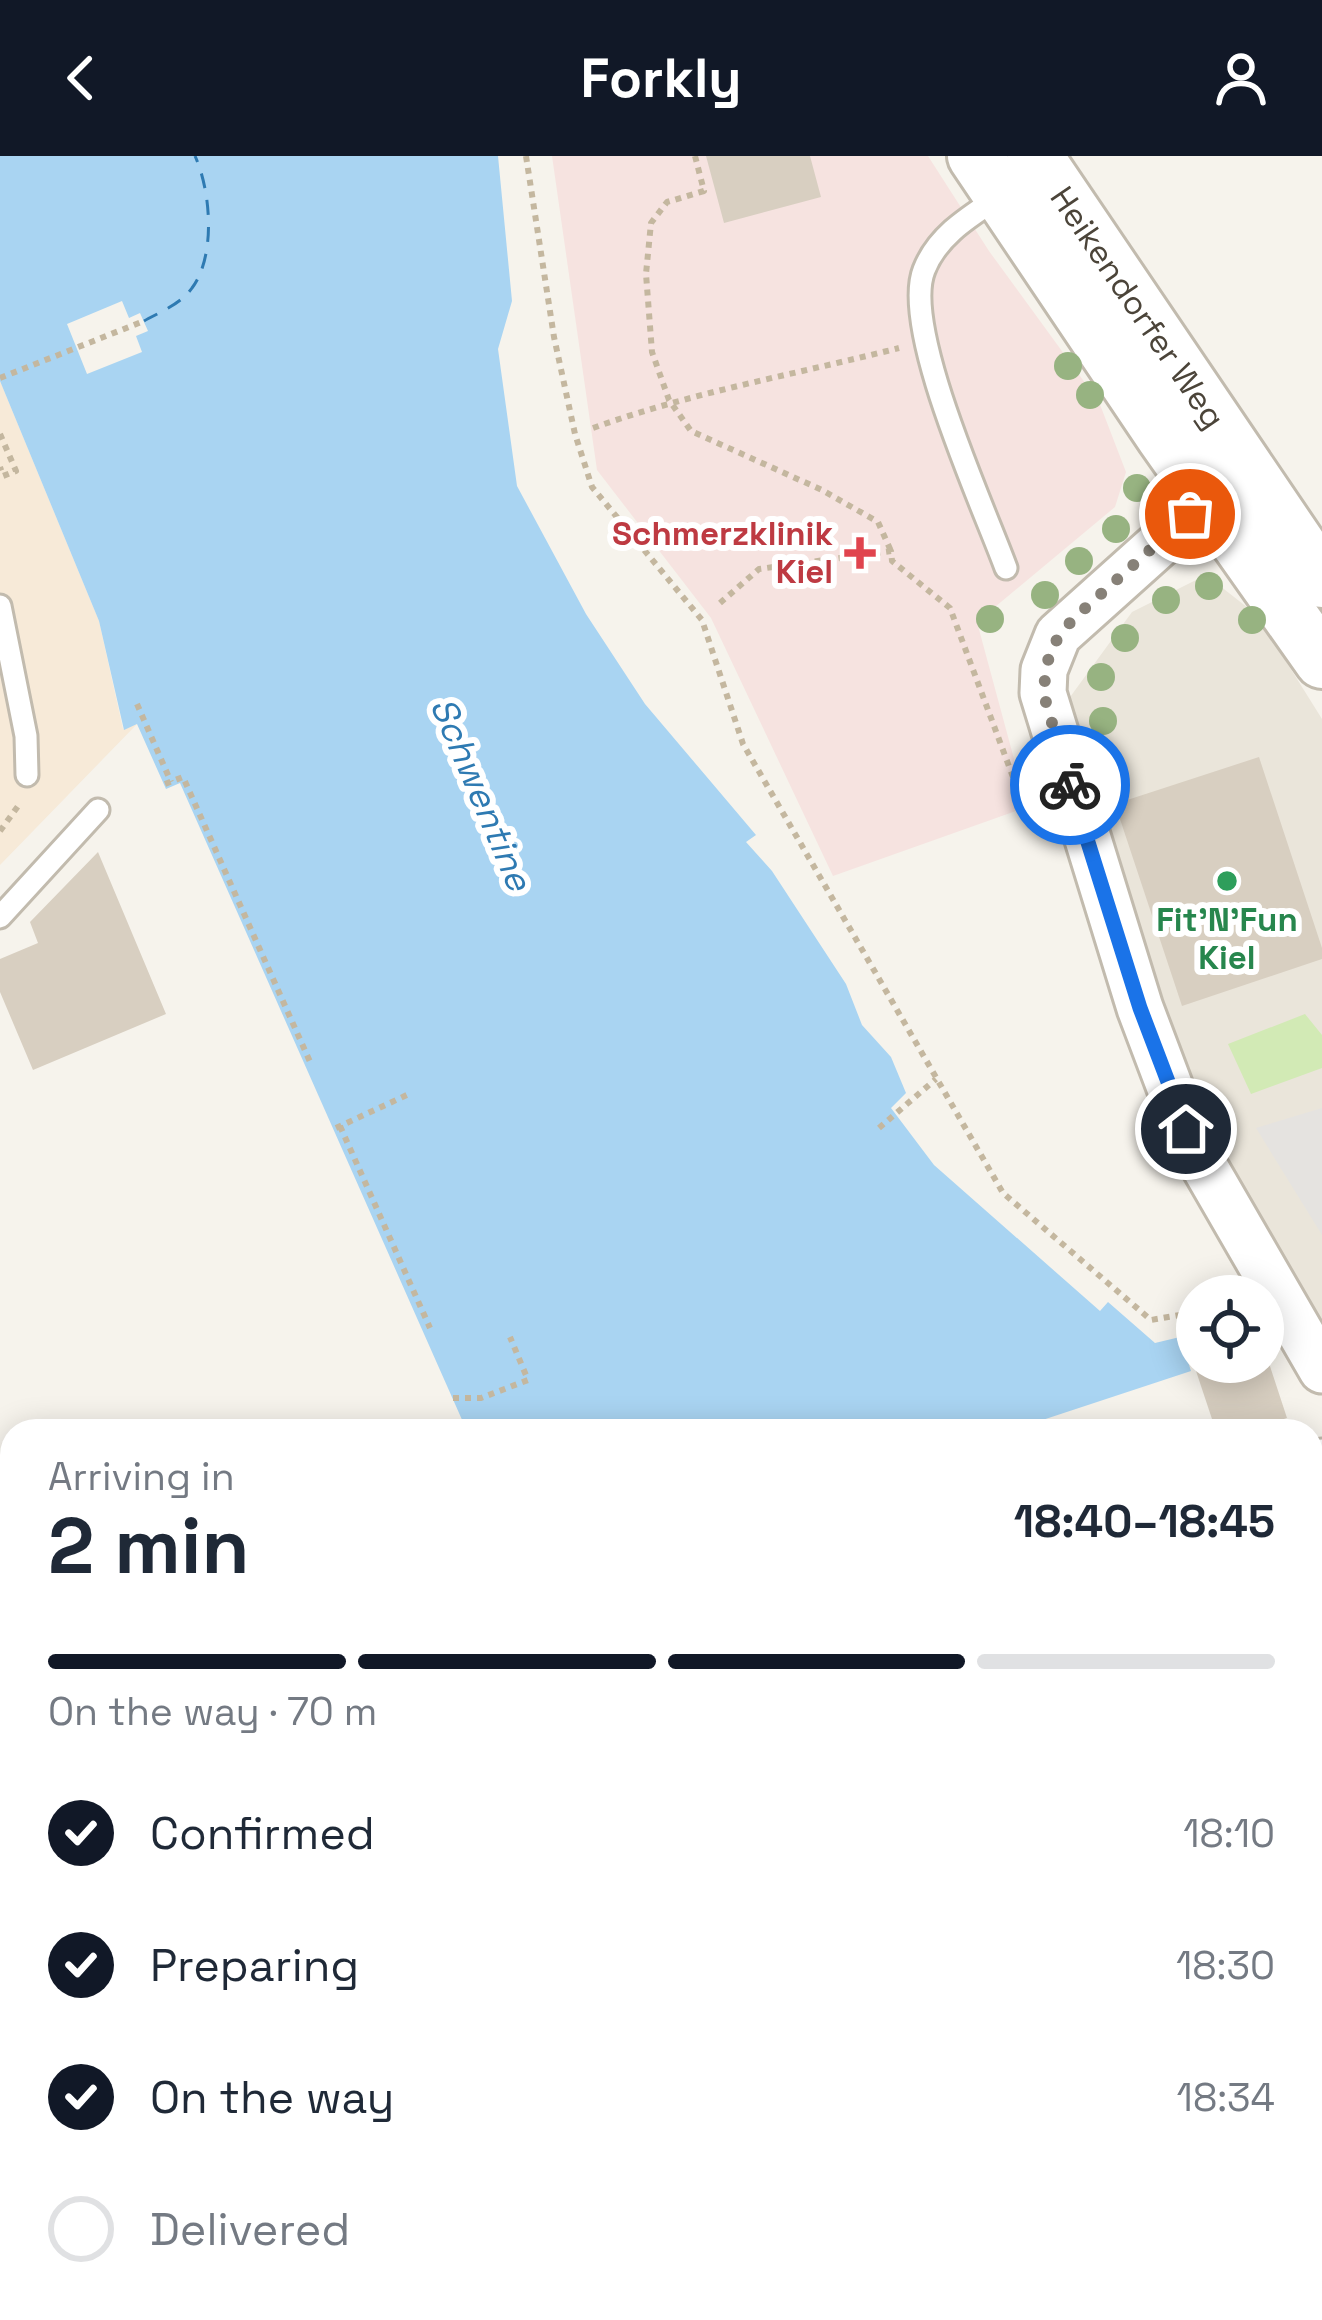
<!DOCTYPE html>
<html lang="en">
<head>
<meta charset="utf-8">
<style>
  :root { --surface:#fff; --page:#f6f6f7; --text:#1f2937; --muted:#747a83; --line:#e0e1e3; --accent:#111827 }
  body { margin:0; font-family:"Space Grotesk",sans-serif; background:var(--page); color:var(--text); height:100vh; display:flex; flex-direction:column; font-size:45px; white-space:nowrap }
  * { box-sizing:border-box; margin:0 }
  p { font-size:39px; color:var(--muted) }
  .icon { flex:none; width:66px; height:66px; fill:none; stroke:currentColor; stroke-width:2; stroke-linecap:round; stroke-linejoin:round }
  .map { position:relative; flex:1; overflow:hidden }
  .details { position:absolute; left:0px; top:1263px; width:1323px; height:903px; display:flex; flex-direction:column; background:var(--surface); border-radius:36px 36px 0 0; box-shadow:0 6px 30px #0003 }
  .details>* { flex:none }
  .fabs { position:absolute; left:1176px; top:1119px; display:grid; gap:24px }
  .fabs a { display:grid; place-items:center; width:108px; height:108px; border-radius:50%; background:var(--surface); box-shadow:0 6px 30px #0003; font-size:60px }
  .pin { position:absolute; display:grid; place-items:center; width:102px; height:102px; color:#fff; margin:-51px; border:6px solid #fff; border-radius:50%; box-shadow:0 3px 12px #0007 }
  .courier { position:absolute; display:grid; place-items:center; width:120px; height:120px; margin:-60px; border:9px solid #1a73e8; border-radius:50%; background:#fff; color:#222; box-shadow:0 3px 15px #0007 }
  .head em { font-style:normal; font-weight:700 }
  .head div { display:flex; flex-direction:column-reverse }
  .head { display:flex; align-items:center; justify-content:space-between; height:204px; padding:0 48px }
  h1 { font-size:78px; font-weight:700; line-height:90px }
  .bar { display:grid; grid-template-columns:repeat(4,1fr); gap:18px 12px; align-content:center; height:144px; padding:0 48px }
  .bar i { height:15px; border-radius:9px; background:var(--line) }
  .bar .current { background:var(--accent) }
  .bar p { grid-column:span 4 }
  ol { padding:0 48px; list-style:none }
  li { display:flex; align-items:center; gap:36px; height:132px }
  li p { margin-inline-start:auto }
  li .icon { padding:12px; border-radius:50%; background:var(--accent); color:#fff; stroke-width:4 }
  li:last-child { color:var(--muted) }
  li i { width:66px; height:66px; border:6px solid var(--line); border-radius:50% }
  header { display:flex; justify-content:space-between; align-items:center; height:156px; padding:0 48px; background:var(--accent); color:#fff; font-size:54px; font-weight:700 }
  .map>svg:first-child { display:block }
</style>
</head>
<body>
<header><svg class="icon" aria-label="back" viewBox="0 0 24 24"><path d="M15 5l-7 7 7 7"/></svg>Forkly<svg class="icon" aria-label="person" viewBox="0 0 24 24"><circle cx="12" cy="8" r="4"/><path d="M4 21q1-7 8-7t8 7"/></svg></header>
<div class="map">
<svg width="1322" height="2164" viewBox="0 0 1322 2164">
  <rect width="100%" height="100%" fill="#f6f3ec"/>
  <path fill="#eae5da" d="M1206,419L1257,459L1322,563V1170L1200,952L1065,548L1132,456Z
    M1322,1363V2112L1319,2114L1311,2092V1367Z
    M0,2043L12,2154H441L457,2164H0Z"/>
  <path fill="#f7ead8" d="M0,225L99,465L123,573L137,568L0,709Z
    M0,1617L12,1628V2054L0,2043Z"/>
  <path fill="#f6e3e0" d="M552,0H928L989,95L1099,246L1126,316L1115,351L977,466L1027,651L833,720L711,462L597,314Z"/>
  <path fill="#d2eab5" d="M1305,858L1322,879V912L1251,938L1228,888Z
    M771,2154H928L932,2164H758Z"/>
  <path fill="#e5e3e0" d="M1322,952V1079L1256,972Z"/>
  <path fill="#a9d4f2" d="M0,0H498L512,145L498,193L517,330L586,458L645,548L756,679L746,686L772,715L846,828L862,869L891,901L906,937L891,952L934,1009L1100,1155L1108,1146L1155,1187L1180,1181L1191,1215L1009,1275H467L180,627L166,633L137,568L124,574L99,465L0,225Z
    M1311,2146L1322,2164H1000L996,2154H1311Z"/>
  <path fill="#f6f3ec" d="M122,145L129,162L140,157L148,175L136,180L142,196L87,218L67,168Z"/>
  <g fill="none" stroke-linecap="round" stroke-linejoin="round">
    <path stroke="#2e7ab2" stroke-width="3" stroke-dasharray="15 12" stroke-linecap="butt" d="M144,165C160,156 181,148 192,132C216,100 211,35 195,0
      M1127,2154L1131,2164"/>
  </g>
  <path fill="#d8cfc1" d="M706,0H810L821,41L724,67Z
    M1259,601L1322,792V803L1182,850L1115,648Z
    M98,696L166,858L33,914L0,836V803L38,787L30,766Z
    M1264,1192L1287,1262L1247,1275H1216L1195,1212L1214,1206H1263Z
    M1322,1417V1525L1311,1511V1426Z
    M12,1564V1598L0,1605V1574Z
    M7,1637L12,1643V1743L0,1731V1643Z
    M0,1908L12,1919V2154H54L45,2164H0Z
    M215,2154H321L330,2164H205Z
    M708,2154H764L750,2164H695Z"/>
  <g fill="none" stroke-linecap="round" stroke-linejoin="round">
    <defs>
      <path id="service" d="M1002,39C972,59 938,78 924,114C901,172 983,349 1006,412
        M0,450L26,580L27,619
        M0,761L98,654"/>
      <path id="minor" d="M1232,323L1058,479L1044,514L1043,537L1140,852L1177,950L1196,996L1322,1214
        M1311,1314L1322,1306"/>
      <g id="tertiary">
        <path d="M975,0L1164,281L1322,505"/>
        <path id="s1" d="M1035,0L1322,424"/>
        <path d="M0,1831L12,1841"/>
        <path d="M525,2154L542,2164"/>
      </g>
    </defs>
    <use href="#service" stroke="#c2bbae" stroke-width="27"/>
    <use href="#minor" stroke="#c2bbae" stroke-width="51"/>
    <use href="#tertiary" stroke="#c2bbae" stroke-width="60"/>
    <path stroke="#c4b79f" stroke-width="6" stroke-dasharray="6 6" stroke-linecap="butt" d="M526,0L554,181L575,278L592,331L702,464L743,588L1003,1037L1151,1164L1197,1156
      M695,0L704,35L667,46L651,67L646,118L652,196L669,244L691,275L822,334L878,366L891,395
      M0,222L144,165
      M593,272C693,236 797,218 899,192
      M0,278L16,315L3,320L0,311
      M720,447L759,413L891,395L892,405L950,452L1013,621
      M137,548L171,626
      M165,628L183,621L311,908
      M0,675L21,646
      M340,970L430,1172
      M336,972L409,938
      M879,972L936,923
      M453,1242H481L528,1224L510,1181
      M0,1763L12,1776
      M589,2154L605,2164
      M933,2154L940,2164
      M151,2164L164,2154"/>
    <use href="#service" stroke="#fff" stroke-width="21"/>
    <use href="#minor" stroke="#fff" stroke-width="45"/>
    <use href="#tertiary" stroke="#fff" stroke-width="54"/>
  </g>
  <g fill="#97b381">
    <circle cx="1068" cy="210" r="14"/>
    <circle cx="1090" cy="239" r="14"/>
    <circle cx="1137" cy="332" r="14"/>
    <circle cx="1116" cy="373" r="14"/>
    <circle cx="1079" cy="405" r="14"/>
    <circle cx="1209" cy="430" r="14"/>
    <circle cx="1045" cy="439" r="14"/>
    <circle cx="1166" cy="444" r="14"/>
    <circle cx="990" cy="463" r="14"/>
    <circle cx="1252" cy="464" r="14"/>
    <circle cx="1125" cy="482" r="14"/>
    <circle cx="1101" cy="521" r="14"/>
    <circle cx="1103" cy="565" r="14"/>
  </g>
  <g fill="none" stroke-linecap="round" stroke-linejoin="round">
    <path stroke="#878178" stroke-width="12" stroke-dasharray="0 21.6" d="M1070,629L1043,536L1050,493L1072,464L1190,358"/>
    <path stroke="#1a73e8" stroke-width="15" d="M1070,629L1140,852L1186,973"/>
  </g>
  <path fill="#e0444e" stroke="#fff" stroke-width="4.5" d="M854 379h12v12h12v12h-12v12h-12v-12h-12v-12h12z"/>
  <circle fill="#2e9e5b" stroke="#fff" stroke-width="4.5" cx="1227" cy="725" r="12"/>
  <g text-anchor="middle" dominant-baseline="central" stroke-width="12" stroke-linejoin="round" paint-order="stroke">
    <g font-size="33" fill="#4b4439" stroke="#fff">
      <text stroke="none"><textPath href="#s1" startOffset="183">Heikendorfer Weg</textPath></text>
    </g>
    <g font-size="33" font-weight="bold" fill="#be3a42" stroke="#fff" text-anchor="end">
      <text x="833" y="378">Schmerzklinik<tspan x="833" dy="38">Kiel</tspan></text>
    </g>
    <g font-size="33" font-weight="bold" fill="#27864d" stroke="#fff">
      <text x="1227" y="764">Fit'N'Fun<tspan x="1227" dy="38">Kiel</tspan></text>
    </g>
    <g font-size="36" font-style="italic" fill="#2e7ab2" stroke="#fff">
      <text transform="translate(481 638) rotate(67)">Schwentine</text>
    </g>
  </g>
</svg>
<div class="fabs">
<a><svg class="icon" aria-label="locate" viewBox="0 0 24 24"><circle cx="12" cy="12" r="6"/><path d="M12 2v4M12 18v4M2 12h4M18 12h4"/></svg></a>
</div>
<div class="pin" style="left:1190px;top:358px;background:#ea580c"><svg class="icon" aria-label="bag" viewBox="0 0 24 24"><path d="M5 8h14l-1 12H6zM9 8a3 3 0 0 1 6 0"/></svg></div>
<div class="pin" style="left:1186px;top:973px;background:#1f2937"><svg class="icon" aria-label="home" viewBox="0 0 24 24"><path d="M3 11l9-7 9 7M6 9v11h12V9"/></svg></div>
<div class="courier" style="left:1070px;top:629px"><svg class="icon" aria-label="bike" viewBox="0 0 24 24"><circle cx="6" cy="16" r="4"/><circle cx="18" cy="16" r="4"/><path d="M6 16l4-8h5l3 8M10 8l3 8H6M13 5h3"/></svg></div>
<section class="details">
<div class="head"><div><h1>2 min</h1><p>Arriving in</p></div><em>18:40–18:45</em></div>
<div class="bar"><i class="current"></i><i class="current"></i><i class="current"></i><i></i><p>On the way · 70 m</p></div>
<ol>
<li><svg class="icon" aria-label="check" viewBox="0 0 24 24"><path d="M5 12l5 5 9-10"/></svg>Confirmed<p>18:10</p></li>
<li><svg class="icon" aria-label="check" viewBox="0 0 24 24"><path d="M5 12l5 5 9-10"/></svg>Preparing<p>18:30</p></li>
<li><svg class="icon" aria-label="check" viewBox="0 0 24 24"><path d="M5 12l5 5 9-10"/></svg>On the way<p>18:34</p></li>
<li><i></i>Delivered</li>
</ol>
</section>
</div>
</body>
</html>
